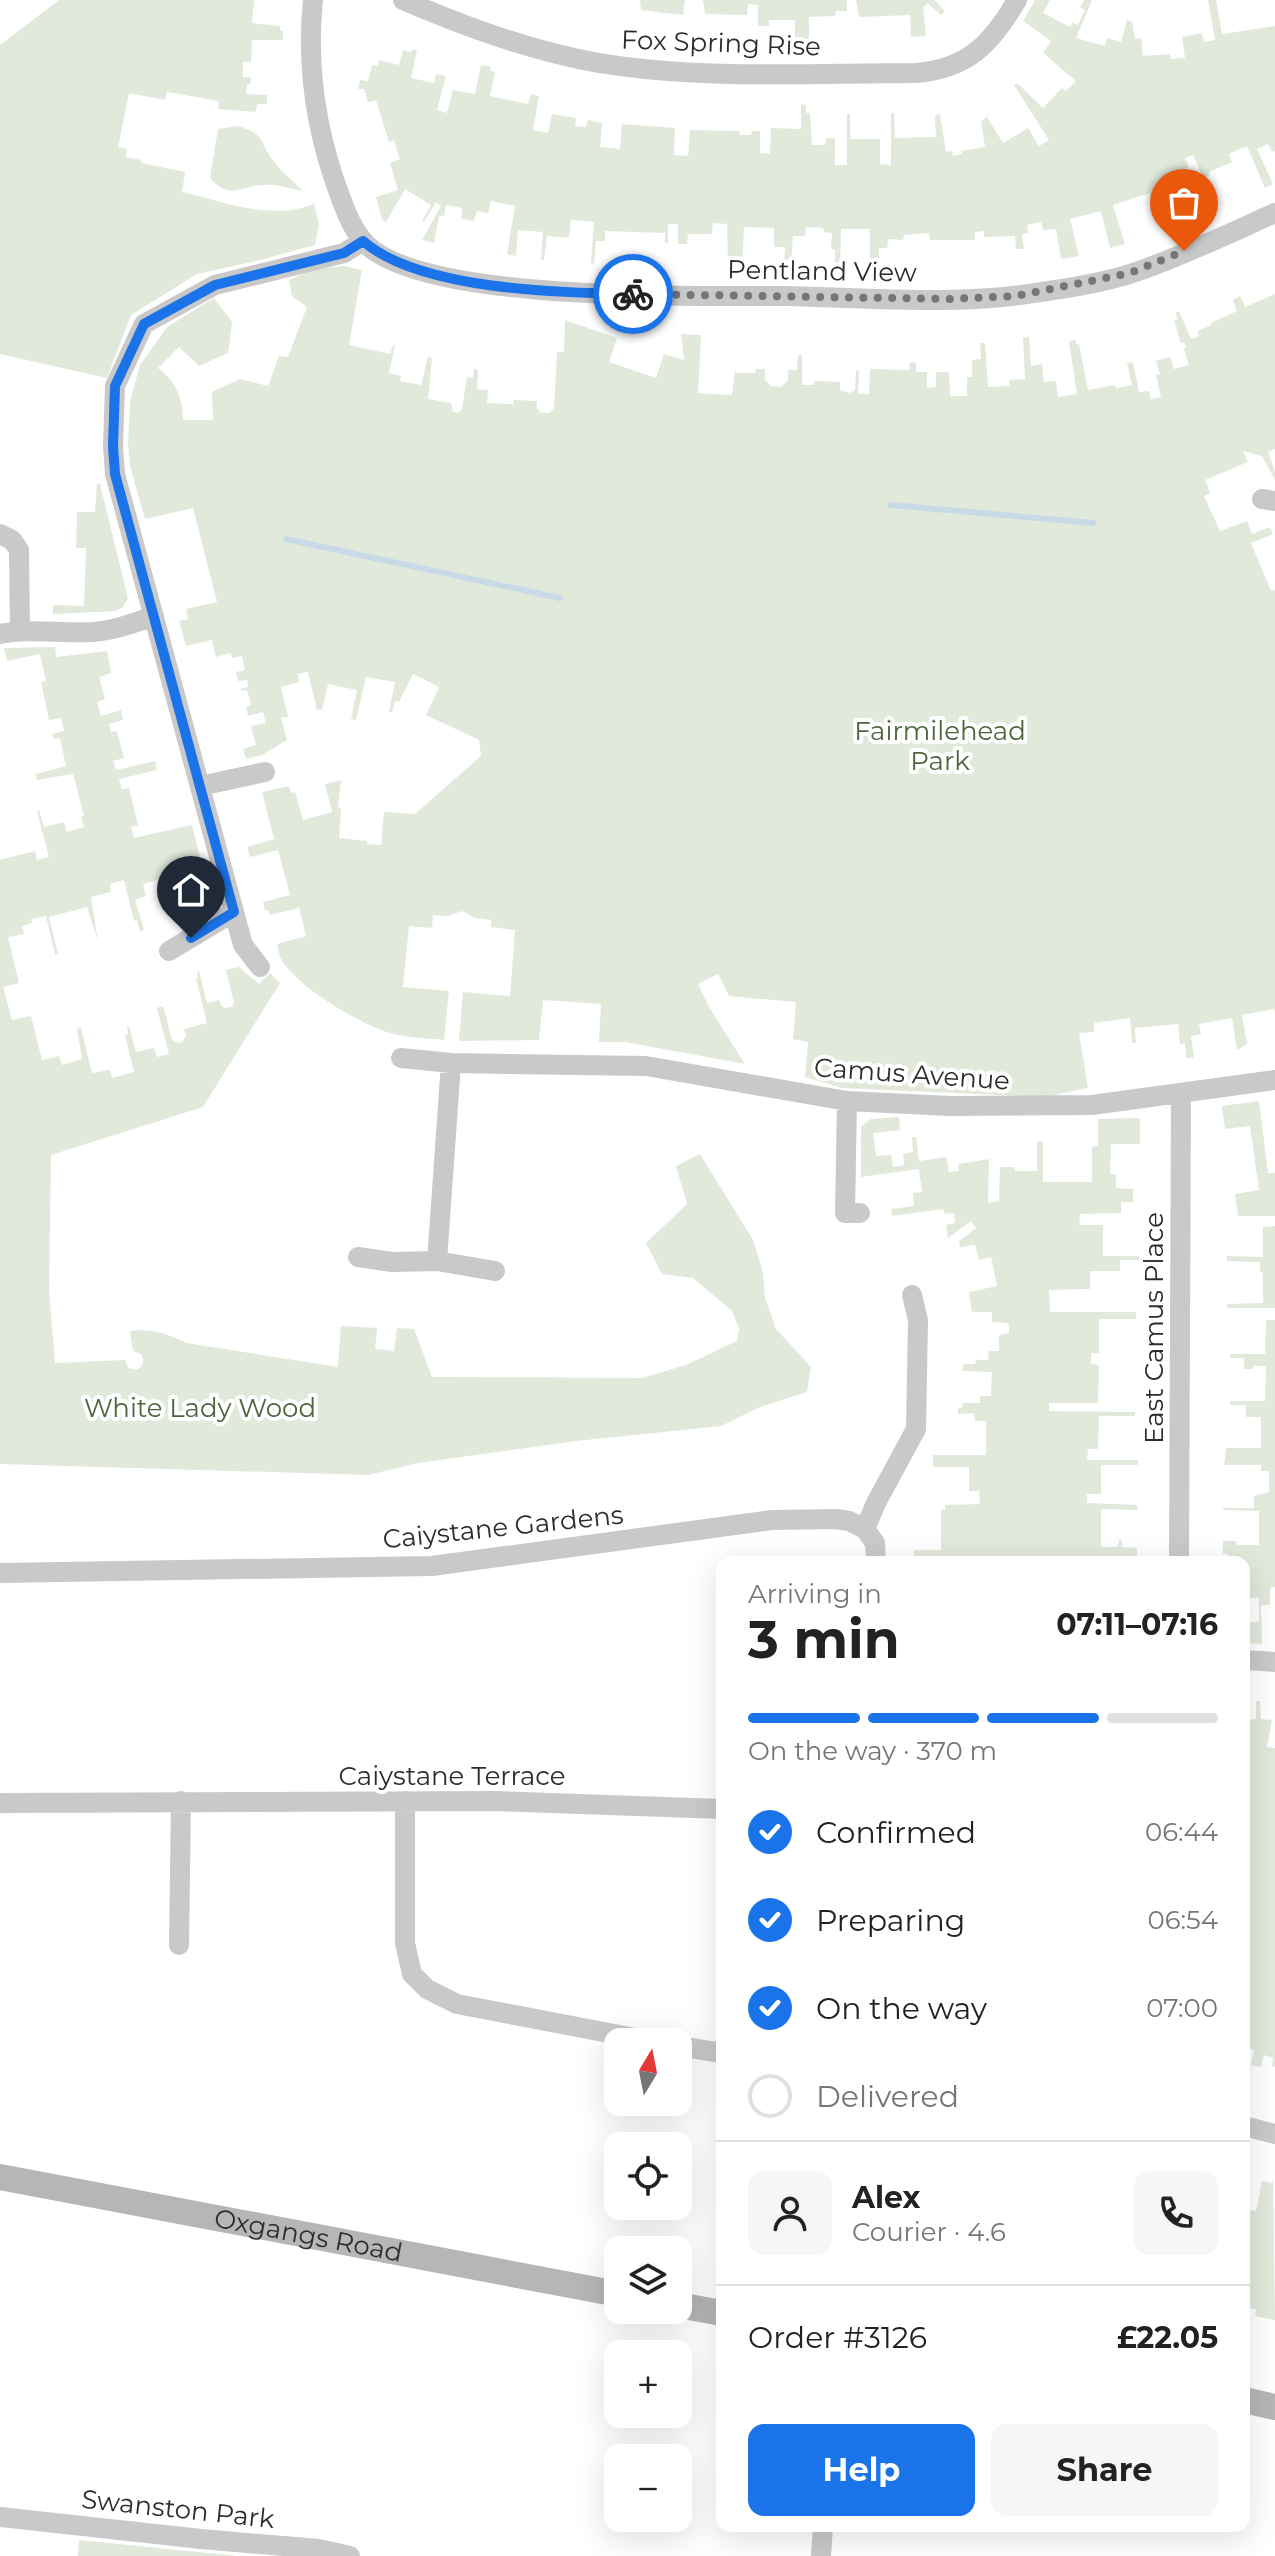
<!DOCTYPE html>
<html lang="en">
<head>
<meta charset="utf-8">
<style>
  :root { --surface:#fff; --page:#f6f6f6; --text:#222; --muted:#767676; --line:#e0e0e0; --accent:#1a73e8 }
  body { margin:0; font-family:Montserrat,sans-serif; background:var(--page); color:var(--text); height:100vh; display:flex; flex-direction:column; font-size:30px; white-space:nowrap }
  * { box-sizing:border-box; margin:0 }
  p { font-size:26px; color:var(--muted) }
  .icon { flex:none; width:44px; height:44px; fill:none; stroke:currentColor; stroke-width:2; stroke-linecap:round; stroke-linejoin:round }
  .map { position:relative; flex:1; overflow:hidden }
  .panel { position:absolute; left:716px; top:1556px; width:534px; height:976px; display:flex; flex-direction:column; background:var(--surface); border-radius:16px; box-shadow:0 8px 32px #0002 }
  .panel>* { flex:none }
  .needle { width:52px; rotate:10deg }
  .fabs { position:absolute; left:604px; top:2028px; display:grid; gap:16px }
  .fabs a { display:grid; place-items:center; width:88px; height:88px; border-radius:16px; background:var(--surface); box-shadow:0 8px 32px #0002; font-size:40px }
  .pin { position:absolute; display:grid; place-items:center; width:68px; height:68px; color:#fff; margin:-82px -34px; border-radius:50% 50% 50% 0; rotate:-45deg; box-shadow:0 0 8px #0007 }
  .pin .icon { rotate:45deg }
  .courier { position:absolute; display:grid; place-items:center; width:80px; height:80px; margin:-40px; border:6px solid #1a73e8; border-radius:50%; background:#fff; color:#222; box-shadow:0 2px 10px #0007 }
  .overview em { font-style:normal; font-weight:700 }
  .overview div { display:flex; flex-direction:column-reverse }
  .overview { display:flex; align-items:center; justify-content:space-between; height:136px; padding:0 32px }
  h1 { font-size:52px; font-weight:700; line-height:60px }
  .bar { display:grid; grid-template-columns:repeat(4,1fr); gap:12px 8px; align-content:center; height:96px; padding:0 32px }
  .bar i { height:10px; border-radius:6px; background:var(--line) }
  .bar .on { background:var(--accent) }
  .bar p { grid-column:span 4 }
  .line { display:flex; align-items:center; gap:20px; padding:0 32px; border-top:2px solid var(--line) }
  .line div { flex:1 }
  .round { display:grid; place-items:center; flex:none; width:84px; height:84px; border-radius:16px; background:var(--page) }
  ol { padding:0 32px; list-style:none }
  li { display:flex; align-items:center; gap:24px; height:88px }
  li p { margin-inline-start:auto }
  li .icon { padding:8px; border-radius:50%; background:var(--accent); color:#fff; stroke-width:4 }
  li:last-child { color:var(--muted) }
  li i { width:44px; height:44px; border:4px solid var(--line); border-radius:50% }
  .action { display:flex; gap:16px; margin-top:auto; padding:16px 32px }
  .action a { flex:1; height:92px; border-radius:16px; background:var(--accent); color:#fff; font-size:32px; font-weight:700; line-height:92px; text-align:center }
  .action a+a { background:var(--page); color:var(--text) }
  .map>svg:first-child { display:block }
</style>
</head>
<body>
<div class="map">
<svg width="1275" height="2556" viewBox="0 0 1275 2556">
  <rect width="100%" height="100%" fill="#fff"/>
  <path fill="#e1e9db" d="M59,0H254L252,23L280,26V30L283,31V40H252L251,62H243V77H251V84L247,85L246,94L267,95V104H257L256,112L218,109L219,101L167,92L165,100L129,93L118,147L127,149L126,157L141,160V163L185,172L182,192C226,202 270,221 314,204L319,224L315,245L261,260L197,274L131,315L107,378L0,354V45Z
    M640,0H685L683,15L641,10Z
    M703,0H847V11H836L835,16L809,17V41L795,45V20H769V26H758V5L748,4L747,15L705,14Z
    M856,0H934L945,11L941,15L928,3L923,8L926,36L911,37L910,15L859,17Z
    M1035,0H1050L1043,13L1070,27L1072,22L1078,25L1085,10L1080,7L1084,0H1092L1076,38L1105,46L1107,38L1121,42L1127,20L1132,22L1135,39L1141,38L1143,56L1170,54L1171,59L1185,58L1182,37L1202,33L1204,42L1215,40L1208,0H1216L1222,34L1275,26V151L1272,152L1268,144L1257,149L1273,184L1265,188L1247,146L1229,154L1232,162L1209,172L1210,175L1203,178L1193,155L1185,158L1189,167L1161,179L1167,194L1156,198L1168,227L1163,229L1150,193L1113,205L1125,244L1110,248L1101,211L1070,219L1079,256L1061,259L1056,229L1043,230L1041,222L1027,225L1028,233L1022,234L1024,249H1016L1015,236L984,237V231L975,232V240H930L929,233L904,235L903,240L888,239L887,248H879V270H870V229H841L840,270L835,269V250L831,249L832,233L824,232L823,228L806,227L805,236H793L791,266H784L785,247H774V228L744,227L742,265L728,264L727,224L713,223L712,234H688L687,244H678V224H668V243H665V233L605,231V241H596L594,264L591,263L594,222L571,220L569,238L547,236L544,260H541L543,232L518,230L516,256L507,254L515,206L491,201L488,213L477,211L474,221L461,219L462,208L446,205L444,216H439L434,243L422,240L441,206L436,202L424,222L422,221L431,205L405,189L386,222L382,219L376,197L398,190L390,163L400,159L394,140L389,142L376,100L368,102L364,89H358L360,80L368,81L372,65L378,66L379,60L399,65L403,50L412,52L413,49L417,50L411,78L434,83L436,74L446,76L437,110L447,113L453,90L475,94L481,65L491,67L490,71L495,72L490,96L528,104L531,94L539,96L533,130L548,133L552,114L576,118L575,126L586,127L588,120L602,123L600,147L620,149L622,124L675,128L674,155L688,156L690,130L739,131L740,135H751L752,131H760V153L770,154L771,128L801,129V104L806,105V113H810L812,145H825L826,138H835V165H847V114H850V139H880V164L891,165V113H894L895,138L936,137L935,115L940,114L946,152L952,151L953,156L962,154V151L985,147L981,121L987,117L1003,143L1028,128L1039,146L1049,140L1014,85L1017,83L1043,108L1062,88L1066,91L1076,81L1043,53L1051,41L1023,21Z
    M237,126C267,133 259,144 274,162C283,173 294,182 303,191C291,189 277,184 264,185C241,185 230,201 210,178L218,129Z
    M344,266L362,270L349,345L390,354L393,345H395L389,373L401,376L400,381L421,385L428,357L432,358L428,399L451,403L453,412L458,413L462,409L467,377L473,378L474,369L478,370L477,389L488,390L487,403L513,404L514,400L537,401V408L541,413H549L554,408L557,352H564L565,320L617,338L609,362L656,378L664,354L684,360L681,334L701,335L698,393L732,395L735,369L736,373H755L756,369H765V380L771,386L781,387L788,380V370H797L798,355H802V385H814V381L840,382V390L850,393L855,390L856,371H859L858,394H869L870,369L909,370L910,362L916,363V372H927V388L936,387V372H949L950,396H967V377H972V360L981,359L980,343H985L988,387L1009,386V380L1025,379L1023,338L1029,337L1031,366L1042,364L1044,382L1056,381L1058,397L1077,394L1069,341L1075,340L1076,344H1079L1088,390L1115,385L1116,388L1132,385L1127,363L1133,362L1139,392L1149,391L1151,399L1161,397L1156,375L1160,374L1156,361L1170,357L1174,369L1189,365L1184,349L1186,347L1184,342L1181,343L1174,321L1178,319L1175,313L1179,311L1191,339L1199,336L1198,331L1211,325V323L1237,311L1233,300L1240,296L1245,307L1275,294V449L1268,452L1275,471V480L1262,456L1243,451L1248,462L1205,480L1210,493L1204,496L1220,531L1247,521L1252,534L1270,527L1273,534L1251,543L1271,591L1275,590V1013L1274,1009L1242,1015L1247,1044L1237,1050L1232,1018L1199,1024L1201,1034L1191,1036L1194,1057L1186,1058L1185,1043L1180,1044L1178,1024L1135,1028L1136,1043H1132L1130,1018L1094,1023V1032L1079,1033L1088,1088L1045,1097L842,1088L805,1077L808,1042L793,1039L796,1002L729,996L718,974L698,984L709,1007L745,1064L625,1042H599L601,1004L543,1000L539,1040L459,1041L463,992L510,996L515,930L491,927V920L475,918L462,911L448,916L433,915L432,928L409,926L403,987L449,991L444,1040C427,1038 410,1038 393,1034C361,1025 302,990 283,962C279,957 279,950 277,944L306,936L299,908L270,915L269,910L265,911L263,902L290,895L278,850L250,857L247,847L274,839L262,792L289,786L291,793L295,792L303,820L332,812L325,784L341,780L338,808L341,809L339,838L367,841V844L381,845L384,812L415,814L481,756L479,740L426,715L439,687L413,674L399,702L395,701L392,712H389L395,682L366,677L356,720L351,719L357,690L328,684L321,714L322,709L317,710L308,672L298,674L299,682L281,687L288,717L281,718L287,740L262,755L246,759L243,749L256,745L251,726L266,723L263,712L248,716L246,707L251,705L247,690L241,691L240,689L248,687L247,680L238,681L236,672L245,670L242,656L232,658L231,653L216,657L212,640L186,646L179,621L188,619L186,609L217,602L193,508L145,519L130,466L128,443L130,401L140,365L167,327L214,298L232,322L228,353L199,366L179,347L158,368C176,381 183,398 183,420H213L212,392L240,379L268,386L279,356L288,357L307,307L292,296L289,280L314,269Z
    M97,484H100L128,598L123,607L116,611L53,614V605L84,606L86,548H76L77,512H95Z
    M55,647L56,657L107,651L111,673L99,677L105,699L97,702L101,716L121,710L123,720L109,724L111,732L117,731L124,758L113,761L116,770L155,761L157,770L119,779L122,789L129,788L138,825L131,827L134,838L192,825L209,894L206,895L198,865H196L193,856L172,865L174,871L169,873L177,903H175L167,877L143,884L146,896L135,900L144,930L140,931L137,920L134,921L124,880L110,884L111,892L91,897L98,941L87,907L49,917L58,954L55,955L46,916L31,919L32,923L22,926L24,934L8,937L19,983L3,987L12,1020L31,1016L42,1060L59,1056L62,1065L82,1059L77,1029L81,1028L92,1073L110,1070L112,1078L134,1072L125,1035L128,1034L127,1027H129L136,1052L154,1048L157,1057L169,1054L157,1008L162,1006L164,1009L172,1040L177,1043L182,1042L186,1036L184,1029L207,1023L196,979L198,978L197,972L199,971L207,1003L219,1000L221,1005L225,1008L232,1007L234,1002L226,970L239,967L259,984L270,973L280,983L203,1107L51,1155L49,1290L55,1363L125,1360L128,1368L137,1370C143,1366 145,1361 141,1354L133,1351L130,1331C152,1328 168,1334 187,1343L338,1367L341,1326L377,1328L375,1349L394,1351L397,1328L414,1329L432,1377L642,1378L686,1365L737,1341L739,1328L732,1311L693,1278L662,1274L646,1243L687,1204L676,1166L700,1154L753,1240L763,1272L765,1298L776,1329L811,1367L807,1392L760,1407L721,1426L576,1441L418,1463L368,1475L0,1464V860L35,851L37,860L49,857L37,811L39,810L44,827L64,822L67,832L84,827L81,817L84,816L73,774L37,780L36,774L66,766L60,738L54,739L52,734L64,731L61,718L49,720L41,682L46,681L40,654L7,661L4,648Z
    M1259,1101L1268,1173H1275V1216H1238L1235,1194L1259,1190L1250,1126L1225,1129L1222,1106Z
    M899,1117L900,1130L873,1133L876,1156L891,1155L893,1167L904,1165L903,1154L913,1152L912,1137H916L919,1161L946,1157L949,1172L959,1171L958,1164L989,1159L988,1203L999,1201L1000,1167H1014L1015,1171H1037V1142H1043V1182H1092V1147L1098,1146V1119L1140,1118V1144H1111L1110,1174H1116V1188L1133,1189V1202H1121V1213L1080,1214L1079,1225H1103V1256H1139V1260H1120V1271H1090V1289L1049,1290L1050,1312H1136V1319H1099V1353H1091V1364L1099,1365L1098,1403H1049V1411L1135,1412V1416H1099L1098,1449H1088L1087,1460H1138V1465H1101V1494H1087V1503L1137,1505L1138,1510L1101,1509V1547H1118L1119,1540L1122,1541V1547L1137,1548V1556H1121V1562H914V1550H941V1510H945V1505L980,1504L979,1491H969V1467H933V1455H986V1421H975L974,1413L958,1414V1408H962L963,1403H980V1396H991L992,1372L963,1371V1364H975L976,1360H988L989,1351H999V1335L1009,1333V1326L1007,1323L992,1322V1312H972L969,1292L997,1286L991,1257L979,1260L975,1245L960,1247L959,1241L976,1228L971,1221L948,1238L946,1225L955,1223L954,1213L945,1214L943,1209L892,1216L891,1209L914,1206L913,1193L922,1192L919,1169L861,1177V1127L870,1119Z
    M1275,1226V1308H1227V1304L1263,1303V1273L1260,1272V1262L1227,1261V1256L1263,1257V1227Z
    M1266,1320H1275V1587L1270,1588V1605H1261L1262,1644L1244,1643V1622H1259V1598H1249V1582H1244V1562H1228V1554H1223V1541H1236L1237,1545H1259V1511L1223,1510V1508H1254V1496L1269,1492V1471H1261V1465H1224L1226,1448H1261V1417H1246V1405H1230V1401H1265L1266,1366H1253V1369H1244V1358H1230V1354H1265Z
    M1256,1701H1260L1261,1719L1272,1720L1267,1747L1275,1748V2067L1272,2066L1273,2058L1264,2055L1261,2067L1251,2065L1254,2050L1244,2047V1743H1247L1246,1720L1256,1719Z
    M1273,2179L1275,2320L1255,2316L1256,2309L1248,2308L1244,2324V2209L1256,2211L1262,2181L1272,2183Z
    M79,2540L237,2556H78Z"/>
  <g fill="none" stroke-linecap="round" stroke-linejoin="round">
    <path stroke="#c8d9e8" stroke-width="6" d="M891,505L1093,523
      M286,539L560,598"/>
    <path stroke="#c9c9c9" stroke-width="20" d="M313,0C306,68 316,132 340,196C346,212 353,231 366,244C425,303 699,295 787,296C871,298 958,306 1041,292C1070,288 1101,283 1130,274C1176,259 1230,233 1275,213
      M403,0C466,27 531,51 599,63C703,80 811,73 916,73C968,69 992,43 1017,0
      M1262,499L1275,501
      M0,534L12,540L19,550L20,630
      M0,634C31,628 62,634 94,632C115,630 134,623 154,616
      M200,786L265,772
      M169,951L234,912
      M260,967L243,945L115,474L113,446L115,386L144,324L215,285L344,253L363,241
      M401,1058L451,1063L646,1066L847,1101L951,1106L1092,1105L1275,1080
      M847,1101L845,1213H860
      M358,1257L392,1262L437,1261L495,1271
      M437,1261L451,1063
      M876,1562L875,1543L865,1529L876,1503L916,1429L918,1320L912,1295
      M1179,1562L1181,1094
      M0,1573L432,1566L772,1520L836,1519L849,1521L865,1529
      M1244,1660L1275,1662
      M405,1801V1943L412,1974L427,1989L457,2004L656,2042
      M0,1803L496,1801L722,1809
      M179,1945L181,1801
      M678,2046L722,2053
      M1244,2126L1275,2134
      M0,2517L201,2539L319,2549L350,2556
      M821,2556L823,2526"/>
    <g stroke="#b6b6b6" stroke-width="26">
      <path id="s1" d="M0,2177L618,2294"/>
      <path d="M678,2305L722,2313"/>
      <path d="M1244,2400L1275,2407"/>
    </g>
  </g>
  <g fill="none" stroke-linecap="round" stroke-linejoin="round">
    <path stroke="#767676" stroke-width="8" stroke-dasharray="0 14.4" d="M633,294L950,299L1016,296L1130,273L1184,251"/>
    <path stroke="#1a73e8" stroke-width="10" d="M191,938L234,912L115,474L113,446L115,386L144,324L215,285L344,253L363,241C419,290 560,293 633,294"/>
  </g>
  <g text-anchor="middle" dominant-baseline="central" stroke-width="8" stroke-linejoin="round" paint-order="stroke">
    <g font-size="26" fill="#2c2c2c" stroke="#fff">
      <text transform="translate(721 43) rotate(2)">Fox Spring Rise</text>
      <text transform="translate(822 271) rotate(1)">Pentland View</text>
      <text transform="translate(912 1074) rotate(4)">Camus Avenue</text>
      <text transform="translate(1154 1328) rotate(-90)">East Camus Place</text>
      <text transform="translate(503 1527) rotate(-6)">Caiystane Gardens</text>
      <text x="452" y="1776">Caiystane Terrace</text>
      <text stroke="none"><textPath href="#s1" startOffset="314">Oxgangs Road</textPath></text>
      <text transform="translate(178 2509) rotate(6)">Swanston Park</text>
    </g>
    <g font-size="26" fill="#4c653d" stroke="#fff">
      <text x="940" y="731">Fairmilehead<tspan x="940" dy="30">Park</tspan></text>
      <text x="200" y="1408">White Lady Wood</text>
    </g>
  </g>
</svg>
<div class="fabs">
<a><svg class="needle" viewBox="-14 -14 28 28"><path d="M0-13l5 13h-10z" fill="#e53935"/><path d="M0 13l5-13h-10z" fill="#767676"/></svg></a>
<a><svg class="icon" aria-label="locate" viewBox="0 0 24 24"><circle cx="12" cy="12" r="6"/><path d="M12 2v4M12 18v4M2 12h4M18 12h4"/></svg></a>
<a><svg class="icon" aria-label="layers" viewBox="0 0 24 24"><path d="M12 4l9 5-9 5-9-5zM3 14l9 5 9-5"/></svg></a>
<a>+</a>
<a>−</a>
</div>
<div class="pin" style="left:1184px;top:251px;background:#ea580c"><svg class="icon" aria-label="bag" viewBox="0 0 24 24"><path d="M5 8h14l-1 12H6zM9 8a3 3 0 0 1 6 0"/></svg></div>
<div class="pin" style="left:191px;top:938px;background:#1f2937"><svg class="icon" aria-label="home" viewBox="0 0 24 24"><path d="M3 11l9-7 9 7M6 9v11h12V9"/></svg></div>
<div class="courier" style="left:633px;top:294px"><svg class="icon" aria-label="bike" viewBox="0 0 24 24"><circle cx="6" cy="16" r="4"/><circle cx="18" cy="16" r="4"/><path d="M6 16l4-8h5l3 8M10 8l3 8H6M13 5h3"/></svg></div>
<section class="panel">
<div class="overview"><div><h1>3 min</h1><p>Arriving in</p></div><em>07:11–07:16</em></div>
<div class="bar"><i class="on"></i><i class="on"></i><i class="on"></i><i></i><p>On the way · 370 m</p></div>
<ol>
<li><svg class="icon" aria-label="check" viewBox="0 0 24 24"><path d="M5 12l5 5 9-10"/></svg>Confirmed<p>06:44</p></li>
<li><svg class="icon" aria-label="check" viewBox="0 0 24 24"><path d="M5 12l5 5 9-10"/></svg>Preparing<p>06:54</p></li>
<li><svg class="icon" aria-label="check" viewBox="0 0 24 24"><path d="M5 12l5 5 9-10"/></svg>On the way<p>07:00</p></li>
<li><i></i>Delivered</li>
</ol>
<div class="line" style="height:144px"><a class="round"><svg class="icon" aria-label="person" viewBox="0 0 24 24"><circle cx="12" cy="8" r="4"/><path d="M4 21q1-7 8-7t8 7"/></svg></a><div><b>Alex</b><p>Courier · 4.6</p></div><a class="round"><svg class="icon" aria-label="phone" viewBox="0 0 24 24"><path d="M5 4h4l2 5-3 2q2 4 5 5l2-3 5 2v4C11 20 4 13 5 4z"/></svg></a></div>
<div class="line" style="height:104px"><div>Order #3126</div><b>£22.05</b></div>
<div class="action"><a>Help</a><a>Share</a></div>
</section>
</div>
</body>
</html>
